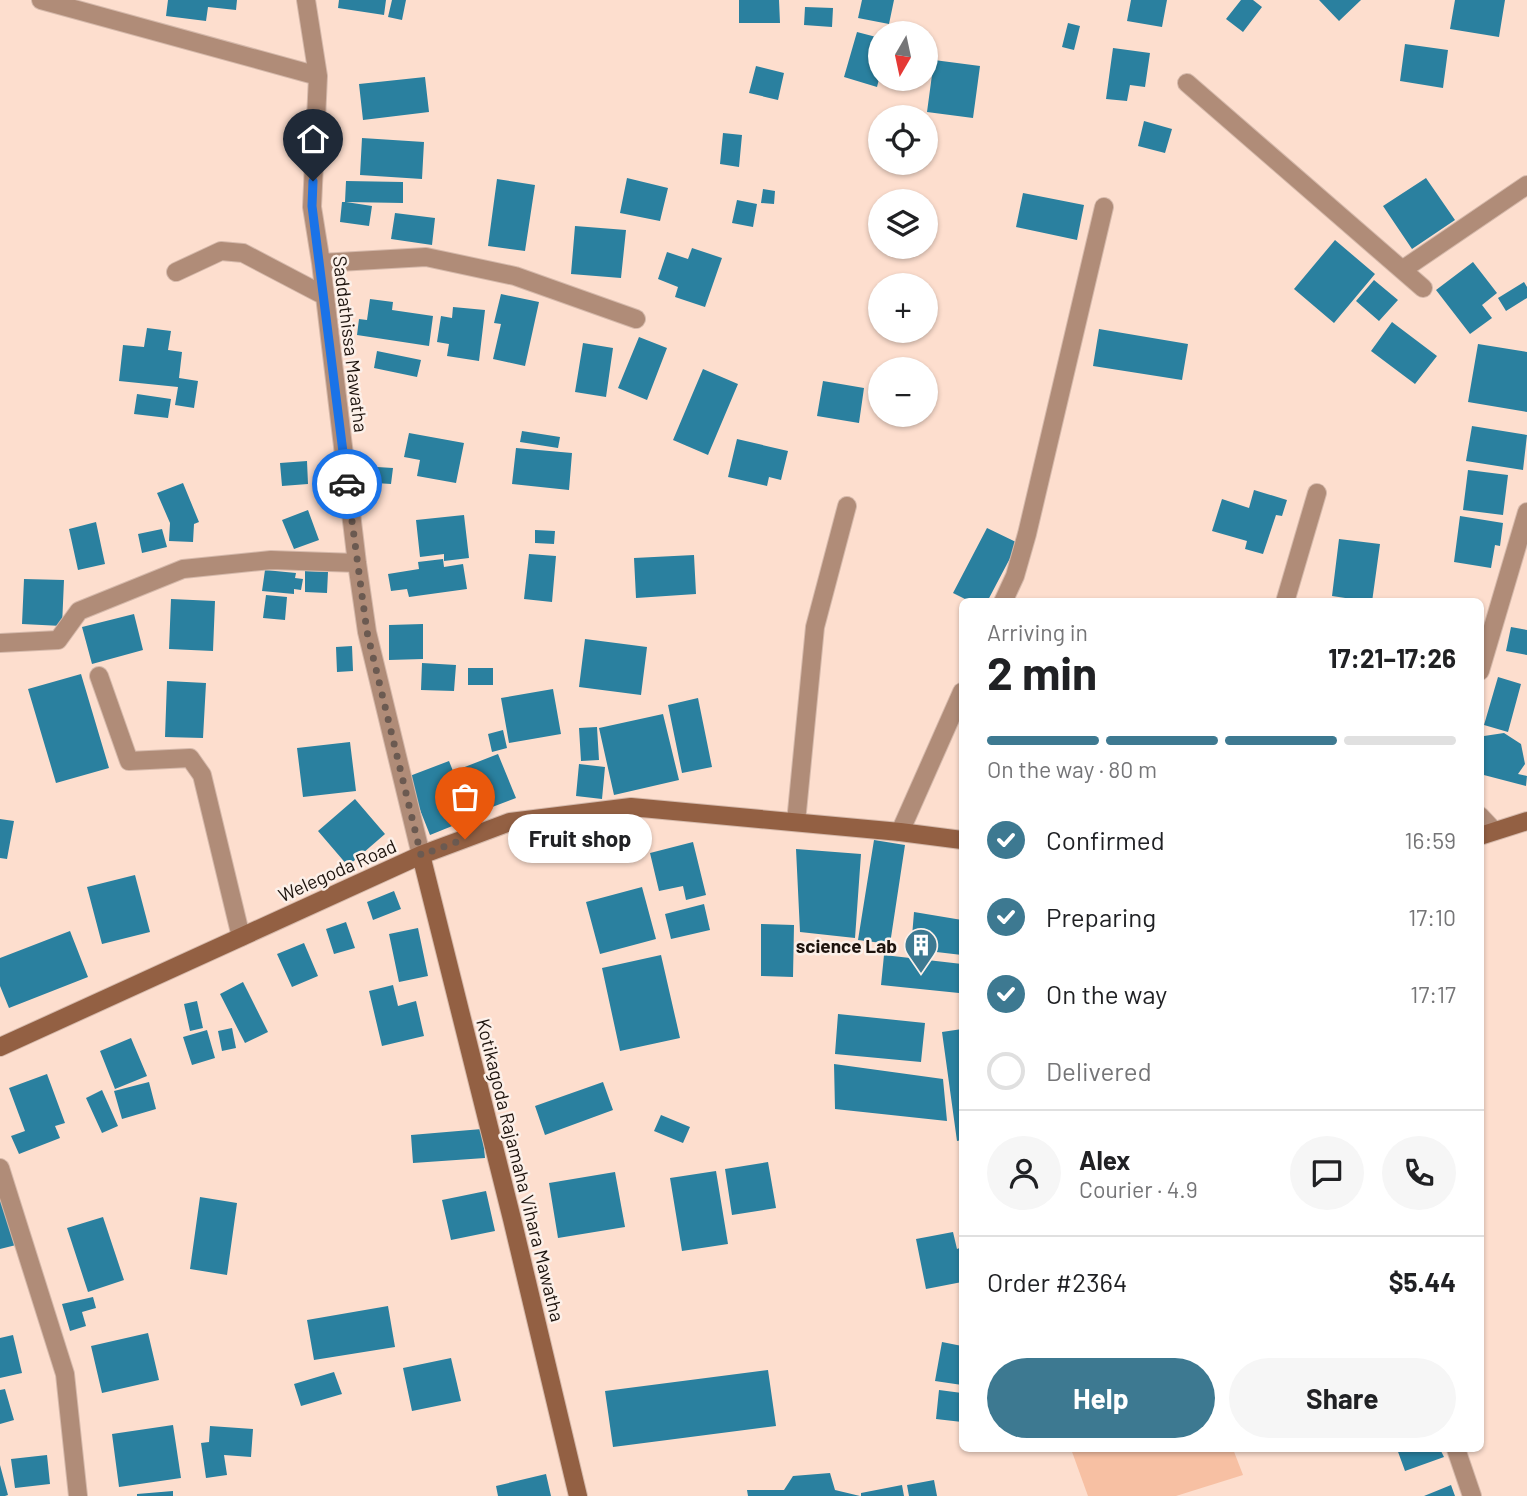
<!DOCTYPE html>
<html lang="en">
<head>
<meta charset="utf-8">
<style>
  :root { --surface:#fff; --page:#f6f6f6; --text:#202124; --muted:#757577; --line:#e0e0e0; --accent:#3d7991 }
  body { margin:0; font-family:Barlow,sans-serif; background:var(--page); color:var(--text); height:100vh; display:flex; flex-direction:column; font-size:26px; white-space:nowrap }
  * { box-sizing:border-box; margin:0 }
  p { font-size:23px; color:var(--muted) }
  .icon { flex:none; width:38px; height:38px; fill:none; stroke:currentColor; stroke-width:2; stroke-linecap:round; stroke-linejoin:round }
  .map { position:relative; flex:1; overflow:hidden }
  .details { position:absolute; left:959px; top:598px; width:525px; height:854px; display:flex; flex-direction:column; background:var(--surface); border-radius:10px; box-shadow:0 2px 5px #0004 }
  .details>* { flex:none }
  .needle { width:46px; rotate:189deg }
  .controls { position:absolute; left:868px; top:21px; display:grid; gap:14px }
  .controls a { display:grid; place-items:center; width:70px; height:70px; border-radius:50%; background:var(--surface); box-shadow:0 2px 5px #0004; font-size:35px }
  .pin { position:absolute; display:grid; place-items:center; width:60px; height:60px; color:#fff; margin:-72px -30px; border-radius:50% 50% 50% 0; rotate:-45deg; box-shadow:0 0 7px #0007 }
  .pin .icon { rotate:45deg }
  .courier { position:absolute; display:grid; place-items:center; width:70px; height:70px; margin:-35px; border:5px solid #1a73e8; border-radius:50%; background:#fff; color:#222; box-shadow:0 2px 9px #0007 }
  .bubble { position:absolute; height:49px; border-radius:24px; background:var(--surface); box-shadow:0 2px 5px #0004; font-size:23px; font-weight:700; line-height:49px; text-align:center }
  .overview em { font-style:normal; font-weight:700 }
  .overview div { display:flex; flex-direction:column-reverse }
  .overview { display:flex; align-items:center; justify-content:space-between; height:119px; padding:0 28px }
  h1 { font-size:46px; font-weight:700; line-height:52px }
  .bar { display:grid; grid-template-columns:repeat(4,1fr); gap:10px 7px; align-content:center; height:84px; padding:0 28px }
  .bar i { height:9px; border-radius:5px; background:var(--line) }
  .bar .selected { background:var(--accent) }
  .bar p { grid-column:span 4 }
  .line { display:flex; align-items:center; gap:18px; padding:0 28px; border-top:2px solid var(--line) }
  .line div { flex:1 }
  .round { display:grid; place-items:center; flex:none; width:74px; height:74px; border-radius:37px; background:var(--page) }
  ol { padding:0 28px; list-style:none }
  li { display:flex; align-items:center; gap:21px; height:77px }
  li p { margin-inline-start:auto }
  li .icon { padding:7px; border-radius:50%; background:var(--accent); color:#fff; stroke-width:4 }
  li:last-child { color:var(--muted) }
  li i { width:38px; height:38px; border:4px solid var(--line); border-radius:50% }
  .button { display:flex; gap:14px; margin-top:auto; padding:14px 28px }
  .button a { flex:1; height:80px; border-radius:42px; background:var(--accent); color:#fff; font-size:28px; font-weight:700; line-height:80px; text-align:center }
  .button a+a { background:var(--page); color:var(--text) }
  .map>svg:first-child { display:block }
</style>
</head>
<body>
<div class="map">
<svg width="1527" height="1496" viewBox="0 0 1527 1496">
  <rect width="100%" height="100%" fill="#fddece"/>
  <path fill="#f7c0a3" d="M1071,1449H1233L1243,1475L1176,1496H1088Z"/>
  <path fill="#2a809f" d="M168,0H237L236,10L208,7L206,21L166,16Z
    M339,0H386L384,15L338,8Z
    M392,0H406L402,20L388,17Z
    M739,0H779L780,23H739Z
    M862,0H894L889,24L858,18Z
    M1131,0H1167L1162,27L1127,21Z
    M1241,0H1253L1262,7L1243,32L1226,19Z
    M1319,0H1361L1339,21Z
    M1455,0H1505L1499,37L1450,29Z
    M805,7L833,8L832,27L804,25Z
    M1068,23L1080,26L1074,50L1062,47Z
    M857,32L880,38V75L877,87L844,77Z
    M1405,44L1448,50L1443,88L1400,81Z
    M1113,48L1150,53L1145,87L1130,85L1127,101L1106,99Z
    M934,60L980,66L973,118L927,112Z
    M756,66L784,73L778,100L749,93Z
    M425,77L429,112L363,120L359,84Z
    M1144,121L1172,129L1165,153L1138,146Z
    M723,133L742,135L739,167L720,164Z
    M362,138L424,142L422,179L360,175Z
    M627,178L668,188L660,221L620,213Z
    M1426,178L1455,220L1412,249L1383,206Z
    M497,179L535,185L525,251L488,246Z
    M346,181L403,182V203L346,202L372,206L369,226L340,222L342,202H345Z
    M763,189L775,191L774,204L761,203Z
    M1023,193L1084,205L1077,240L1016,227Z
    M737,200L757,204L753,227L732,223Z
    M395,213L435,218L432,245L391,239Z
    M575,226L626,230L621,278L571,274Z
    M1335,240L1375,274L1334,323L1294,289Z
    M692,248L722,258L705,307L675,297L678,287L658,279L667,252L688,259Z
    M1473,262L1497,293L1482,305L1492,318L1470,334L1436,290Z
    M1374,280L1398,300L1379,321L1356,301Z
    M1524,282L1527,287V298L1506,311L1498,298Z
    M501,294L539,302L525,366L493,359L501,324L494,323Z
    M370,299L393,302L392,310L433,316L429,346L357,335L359,319L367,320Z
    M453,307L485,310L479,361L447,356L449,344L437,342L441,316L452,318Z
    M1392,322L1437,356L1415,384L1371,351Z
    M147,328L171,331L168,350L182,352L179,378L198,381L194,408L175,405L178,387L119,381L123,345L144,347Z
    M1099,329L1188,344L1182,380L1093,366Z
    M639,337L667,348L647,400L618,388Z
    M583,343L613,348L606,397L575,392Z
    M1478,344L1527,352V412L1468,402Z
    M377,351L421,360L417,377L374,368Z
    M703,369L738,384L708,455L673,440Z
    M823,381L864,388L859,423L817,416Z
    M137,394L171,399L168,418L134,414Z
    M1472,426L1527,435L1523,470L1466,461Z
    M522,431L560,437L558,448L520,442Z
    M409,433L464,443L456,483L417,476L420,460L404,457Z
    M737,439L788,451L781,480L769,477L767,486L728,477Z
    M516,448L572,453L569,490L512,484Z
    M307,461L308,484L282,486L280,463Z
    M361,466L393,468L391,484L360,482Z
    M1468,470L1508,475L1503,515L1463,510Z
    M183,483L199,522L194,524L193,542L169,541L170,523L157,493Z
    M1254,490L1287,500L1282,516L1276,515L1263,554L1245,549L1247,541L1212,531L1222,499L1249,508Z
    M308,510L319,540L294,549L282,520Z
    M464,515L469,558L444,561V554L420,557L416,520Z
    M1460,516L1503,523L1500,546L1495,545L1491,568L1454,562Z
    M96,522L105,564L78,570L69,529Z
    M987,528L1018,543L987,602H971L953,593Z
    M162,529L167,547L142,553L138,534Z
    M535,530L555,531L554,544L535,543Z
    M1339,539L1380,544L1372,602L1332,596Z
    M529,554L556,556L552,602L524,599Z
    M694,555L696,594L636,598L634,558Z
    M443,559L444,567L463,564L467,589L409,597L407,589L391,591L388,574L419,569L418,562Z
    M265,570L296,573L295,578L303,579L301,590L294,589V594L262,591Z
    M305,571L328,572L327,593L305,592Z
    M24,579L64,580L62,626L22,624Z
    M266,595L287,597L285,620L263,618Z
    M171,599L215,601L213,651L169,649Z
    M134,614L143,650L92,664L82,627Z
    M423,624V659L389,660V625Z
    M1511,627L1527,630V655L1506,651Z
    M585,639L647,647L641,695L579,687Z
    M352,646L353,671L337,672L336,647Z
    M422,663L456,665L454,691L421,690Z
    M468,668H493V685H468Z
    M81,674L109,768L56,783L28,689Z
    M1498,677L1521,684L1508,732L1484,725Z
    M167,681L206,683L203,738L165,737Z
    M553,689L561,734L509,743L501,698Z
    M698,698L712,767L682,773L668,705Z
    M663,714L679,780L614,795L599,728Z
    M597,727L599,760L581,761L579,728Z
    M503,730L507,748L492,752L488,734Z
    M1504,733L1521,744L1525,764L1518,774L1527,776L1526,786L1480,774V741L1484,736Z
    M350,742L356,791L303,797L297,748Z
    M498,754L516,798L474,814L457,770Z
    M449,761L472,818L430,835L407,777Z
    M579,764L605,767L602,799L576,796Z
    M355,799L385,834L348,866L318,831Z
    M0,819L14,821L7,859L0,858Z
    M874,840L905,845L890,944L858,940Z
    M693,842L706,895L686,900L683,886L659,891L650,853Z
    M796,849L861,854L855,938L800,932Z
    M135,875L150,932L102,944L87,887Z
    M642,887L656,939L600,954L586,902Z
    M394,891L401,909L373,920L367,902Z
    M704,904L710,930L671,939L665,914Z
    M914,912L962,920V955L911,949Z
    M346,922L355,948L334,954L326,929Z
    M761,924L794,925L793,977L761,976Z
    M418,928L428,976L399,982L389,934Z
    M70,931L88,977L9,1008L0,986V958Z
    M304,943L318,976L292,987L277,954Z
    M661,955L680,1038L620,1051L602,968Z
    M884,955L962,964L959,993L881,985Z
    M243,982L268,1032L245,1043L220,994Z
    M393,985L398,1006L416,1001L424,1036L382,1046L369,991Z
    M197,1001L203,1028L190,1031L184,1004Z
    M838,1014L925,1023L921,1062L835,1054Z
    M232,1028L236,1048L222,1051L218,1031Z
    M962,1029V1140L957,1141L942,1032Z
    M207,1030L215,1058L192,1065L183,1037Z
    M131,1038L147,1076L115,1089L100,1051Z
    M834,1064L943,1079L947,1121L835,1109Z
    M47,1074L65,1123L55,1126L60,1138L19,1154L11,1136L25,1131L9,1088Z
    M149,1082L156,1109L122,1119L114,1091Z
    M603,1082L613,1110L545,1135L535,1106Z
    M102,1090L118,1126L102,1133L86,1098Z
    M661,1115L690,1127L683,1143L654,1131Z
    M482,1129L485,1158L413,1163L411,1135Z
    M768,1162L776,1208L732,1215L725,1169Z
    M716,1171L728,1244L682,1251L670,1178Z
    M615,1172L625,1227L558,1238L549,1183Z
    M0,1190L16,1245L0,1249Z
    M486,1191L495,1231L451,1240L442,1200Z
    M200,1197L237,1203L227,1275L190,1269Z
    M103,1217L124,1280L88,1292L67,1228Z
    M953,1232L957,1249L962,1247V1265H960L962,1282L926,1289L916,1239Z
    M93,1297L96,1308L82,1312L86,1326L70,1331L62,1304Z
    M388,1306L395,1347L314,1360L307,1320Z
    M148,1333L159,1380L102,1393L91,1346Z
    M13,1335L22,1373L0,1378V1338Z
    M942,1342L962,1346V1385L935,1381Z
    M451,1358L461,1401L412,1411L403,1368Z
    M768,1370L776,1426L613,1447L605,1391Z
    M334,1372L342,1394L301,1406L294,1384Z
    M5,1389L14,1420L0,1424V1390Z
    M939,1390L962,1393V1422L936,1419Z
    M173,1425L181,1478L119,1487L112,1434Z
    M210,1426L253,1429L251,1457L224,1455L227,1475L206,1478L201,1443L209,1442Z
    M1397,1449H1440L1444,1457L1405,1471Z
    M47,1455L50,1484L15,1488L11,1459Z
    M0,1465L8,1495L5,1496H0Z
    M830,1473L835,1490L860,1496H748L747,1490H784L793,1476Z
    M546,1474L551,1496H498L496,1486Z
    M934,1480L937,1496H909L907,1485Z
    M902,1485L904,1496H861V1493Z
    M1451,1485L1455,1496H1424Z
    M173,1491V1496H137V1494Z"/>
  <g fill="none" stroke-linecap="round" stroke-linejoin="round">
    <defs>
      <path id="street" d="M41,0L318,76
        M306,0L318,76L312,207L321,263L357,563L367,632L421,855
        M1187,83L1423,288
        M321,263L426,257L515,276L636,319
        M1402,270L1527,185
        M176,272L221,251L243,253L325,296
        M1003,602L1015,576L1027,534L1104,207
        M1285,602L1317,493
        M0,643L58,640L79,611L183,569L271,560L357,563
        M1480,671L1527,512
        M99,676L129,761L190,758L202,775L241,937
        M1480,816L1494,831
        M796,822L815,627L847,506
        M900,832L962,692
        M0,1168L65,1374L78,1496
        M1456,1449L1472,1496"/>
      <path id="secondary" d="M1480,836L1527,821
        M421,855L512,1219L578,1496
        M0,1047L421,855L510,822L631,807L900,832L962,840"/>
    </defs>
    <use href="#street" stroke="#d5b9ab" stroke-width="20"/>
    <use href="#secondary" stroke="#d5b9ab" stroke-width="20"/>
    <use href="#street" stroke="#b08c78" stroke-width="18"/>
    <use href="#secondary" stroke="#936043" stroke-width="18"/>
  </g>
  <g fill="none" stroke-linecap="round" stroke-linejoin="round">
    <path stroke="#6b5a51" stroke-width="7" stroke-dasharray="0 12.6" d="M347,484L367,632L421,855L465,839"/>
    <path stroke="#1a73e8" stroke-width="9" d="M313,181L312,206L347,484"/>
  </g>
  <defs>
    <symbol id="building-pin" viewBox="-11 -11 22 30"><path d="M0 17L-7.5 6A9.5 9.5 0 1 1 7.5 6Z" fill="#3d7991" stroke="#fcf0e9"/><path d="M-4-6H4V6H1V3H-1V6H-4ZM-2.5-4.3h1.7v1.8h-1.7ZM.8-4.3h1.7v1.8H.8ZM-2.5-1h1.7V.8h-1.7ZM.8-1h1.7V.8H.8Z" fill="#fff"/></symbol>
  </defs>
  <g fill-rule="evenodd">
    <use href="#building-pin" x="902" y="926" width="38" height="52"/>
  </g>
  <g text-anchor="middle" dominant-baseline="central" stroke-width="5" stroke-linejoin="round" paint-order="stroke">
    <g font-size="19" fill="#1d130d" stroke="#fcf0e9">
      <text transform="translate(351 344) rotate(83)">Saddathissa Mawatha</text>
      <text transform="translate(337 870) rotate(-24)">Welegoda Road</text>
      <text transform="translate(521 1170) rotate(76)">Kotikagoda Rajamaha Vihara Mawatha</text>
    </g>
    <g font-size="19" font-weight="bold" fill="#1d130d" stroke="#fcf0e9" text-anchor="end">
      <text x="897" y="945">science Lab</text>
    </g>
  </g>
</svg>
<div class="controls">
<a><svg class="needle" viewBox="-14 -14 28 28"><path d="M0-13l5 13h-10z" fill="#e53935"/><path d="M0 13l5-13h-10z" fill="#757577"/></svg></a>
<a><svg class="icon" aria-label="locate" viewBox="0 0 24 24"><circle cx="12" cy="12" r="6"/><path d="M12 2v4M12 18v4M2 12h4M18 12h4"/></svg></a>
<a><svg class="icon" aria-label="layers" viewBox="0 0 24 24"><path d="M12 4l9 5-9 5-9-5zM3 14l9 5 9-5"/></svg></a>
<a>+</a>
<a>−</a>
</div>
<div class="pin" style="left:465px;top:839px;background:#ea580c"><svg class="icon" aria-label="bag" viewBox="0 0 24 24"><path d="M5 8h14l-1 12H6zM9 8a3 3 0 0 1 6 0"/></svg></div>
<div class="pin" style="left:313px;top:181px;background:#1f2937"><svg class="icon" aria-label="home" viewBox="0 0 24 24"><path d="M3 11l9-7 9 7M6 9v11h12V9"/></svg></div>
<div class="courier" style="left:347px;top:484px"><svg class="icon" aria-label="car" viewBox="0 0 24 24"><path d="M5 17H2v-5l4-1 3-4h7l3 4 3 1v5h-3M9 17h6M6 11h13"/><circle cx="7" cy="17" r="2"/><circle cx="17" cy="17" r="2"/></svg></div>
<div class="bubble" style="left:508px;top:814px;width:144px">Fruit shop</div>
<section class="details">
<div class="overview"><div><h1>2 min</h1><p>Arriving in</p></div><em>17:21–17:26</em></div>
<div class="bar"><i class="selected"></i><i class="selected"></i><i class="selected"></i><i></i><p>On the way · 80 m</p></div>
<ol>
<li><svg class="icon" aria-label="check" viewBox="0 0 24 24"><path d="M5 12l5 5 9-10"/></svg>Confirmed<p>16:59</p></li>
<li><svg class="icon" aria-label="check" viewBox="0 0 24 24"><path d="M5 12l5 5 9-10"/></svg>Preparing<p>17:10</p></li>
<li><svg class="icon" aria-label="check" viewBox="0 0 24 24"><path d="M5 12l5 5 9-10"/></svg>On the way<p>17:17</p></li>
<li><i></i>Delivered</li>
</ol>
<div class="line" style="height:126px"><a class="round"><svg class="icon" aria-label="person" viewBox="0 0 24 24"><circle cx="12" cy="8" r="4"/><path d="M4 21q1-7 8-7t8 7"/></svg></a><div><b>Alex</b><p>Courier · 4.9</p></div><a class="round"><svg class="icon" aria-label="chat" viewBox="0 0 24 24"><path d="M4 5h16v11H9l-5 4z"/></svg></a><a class="round"><svg class="icon" aria-label="phone" viewBox="0 0 24 24"><path d="M5 4h4l2 5-3 2q2 4 5 5l2-3 5 2v4C11 20 4 13 5 4z"/></svg></a></div>
<div class="line" style="height:91px"><div>Order #2364</div><b>$5.44</b></div>
<div class="button"><a>Help</a><a>Share</a></div>
</section>
</div>
</body>
</html>
